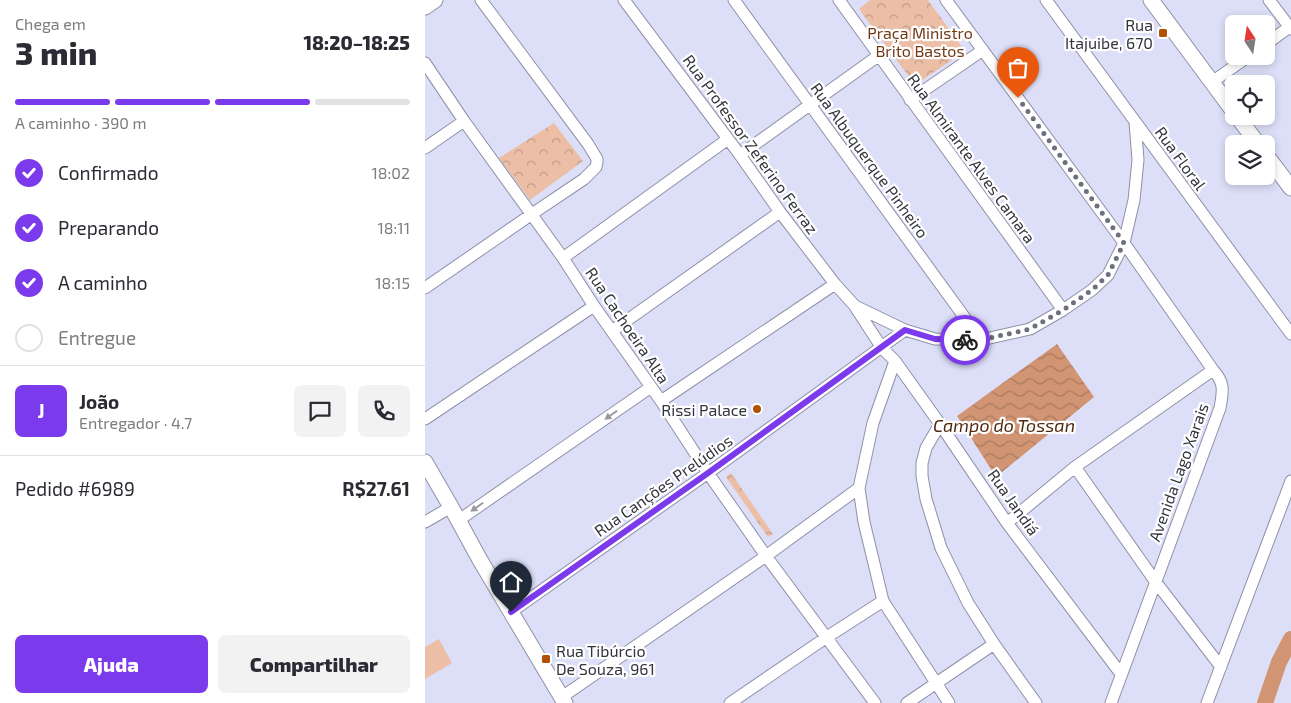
<!DOCTYPE html>
<html lang="pt">
<head>
<meta charset="utf-8">
<style>
  :root { --surface:#fff; --page:#f2f2f3; --text:#2b2b33; --muted:#7c7c81; --line:#e1e1e2; --accent:#7c3aed }
  body { margin:0; font-family:"Exo 2",sans-serif; background:var(--page); color:var(--text); height:100vh; display:flex; flex-direction:column; font-size:19px; white-space:nowrap }
  * { box-sizing:border-box; margin:0 }
  p { font-size:16px; color:var(--muted) }
  .icon { flex:none; width:28px; height:28px; fill:none; stroke:currentColor; stroke-width:2; stroke-linecap:round; stroke-linejoin:round }
  .map { position:relative; flex:1; overflow:hidden }
  .drawer { display:flex; flex-direction:column; background:var(--surface); width:425px }
  .drawer>* { flex:none }
  .needle { width:32px; rotate:348deg }
  .fabs { position:absolute; left:800px; top:15px; display:grid; gap:10px }
  .fabs a { display:grid; place-items:center; width:50px; height:50px; border-radius:8px; background:var(--surface); box-shadow:0 2px 8px #0003; font-size:25px }
  .pin { position:absolute; display:grid; place-items:center; width:42px; height:42px; color:#fff; margin:-51px -21px; border-radius:50% 50% 50% 0; rotate:-45deg; box-shadow:0 0 5px #0007 }
  .pin .icon { rotate:45deg }
  .courier { position:absolute; display:grid; place-items:center; width:50px; height:50px; margin:-25px; border:4px solid #7c3aed; border-radius:50%; background:#fff; color:#222; box-shadow:0 1px 6px #0007 }
  .head em { font-style:normal; font-weight:800 }
  .head div { display:flex; flex-direction:column-reverse }
  .head { display:flex; align-items:center; justify-content:space-between; height:85px; padding:0 15px }
  h1 { font-size:32px; font-weight:800; line-height:38px }
  .bar { display:grid; grid-template-columns:repeat(4,1fr); gap:8px 5px; align-content:center; height:60px; padding:0 15px }
  .bar i { height:6px; border-radius:4px; background:var(--line) }
  .bar .active { background:var(--accent) }
  .bar p { grid-column:span 4 }
  .line { display:flex; align-items:center; gap:12px; padding:0 15px; border-top:1px solid var(--line) }
  .line div { flex:1 }
  .round { display:grid; place-items:center; flex:none; width:52px; height:52px; border-radius:8px; background:var(--page) }
  ol { padding:0 15px; list-style:none }
  li { display:flex; align-items:center; gap:15px; height:55px }
  li p { margin-inline-start:auto }
  li .icon { padding:5px; border-radius:50%; background:var(--accent); color:#fff; stroke-width:4 }
  li:last-child { color:var(--muted) }
  li i { width:28px; height:28px; border:2px solid var(--line); border-radius:50% }
  .primary-button { display:flex; gap:10px; margin-top:auto; padding:10px 15px }
  .primary-button a { flex:1; height:58px; border-radius:8px; background:var(--accent); color:#fff; font-size:20px; font-weight:800; line-height:58px; text-align:center }
  .primary-button a+a { background:var(--page); color:var(--text) }
  main { display:flex; flex:1; min-height:0 }
  .map>svg:first-child { display:block }
</style>
</head>
<body>
<main>
<section class="drawer">
<div class="head"><div><h1>3 min</h1><p>Chega em</p></div><em>18:20–18:25</em></div>
<div class="bar"><i class="active"></i><i class="active"></i><i class="active"></i><i></i><p>A caminho · 390 m</p></div>
<ol>
<li><svg class="icon" aria-label="check" viewBox="0 0 24 24"><path d="M5 12l5 5 9-10"/></svg>Confirmado<p>18:02</p></li>
<li><svg class="icon" aria-label="check" viewBox="0 0 24 24"><path d="M5 12l5 5 9-10"/></svg>Preparando<p>18:11</p></li>
<li><svg class="icon" aria-label="check" viewBox="0 0 24 24"><path d="M5 12l5 5 9-10"/></svg>A caminho<p>18:15</p></li>
<li><i></i>Entregue</li>
</ol>
<div class="line" style="height:90px"><b class="round" style="background:var(--accent);color:#fff">J</b><div><b>João</b><p>Entregador · 4.7</p></div><a class="round"><svg class="icon" aria-label="chat" viewBox="0 0 24 24"><path d="M4 5h16v11H9l-5 4z"/></svg></a><a class="round"><svg class="icon" aria-label="phone" viewBox="0 0 24 24"><path d="M5 4h4l2 5-3 2q2 4 5 5l2-3 5 2v4C11 20 4 13 5 4z"/></svg></a></div>
<div class="line" style="height:65px"><div>Pedido #6989</div><b>R$27.61</b></div>
<div class="primary-button"><a>Ajuda</a><a>Compartilhar</a></div>
</section>
<div class="map">
<svg width="866" height="703" viewBox="0 0 866 703">
  <defs>
    <pattern id="park-crowns" width="20" height="18" patternUnits="userSpaceOnUse" patternTransform="scale(1.25)"><rect width="20" height="18" fill="#ecbea6"/><path d="M2 6a3 3 0 1 1 6 0M12 15a3 3 0 1 1 6 0" fill="none" stroke="#c09b89"/></pattern>
    <pattern id="water-waves" width="16" height="10" patternUnits="userSpaceOnUse" patternTransform="scale(1.25)"><rect width="16" height="10" fill="#d19573"/><path d="M0 5q4-4 8 0t8 0" fill="none" stroke="#aa7a60"/></pattern>
  </defs>
  <rect width="100%" height="100%" fill="#dddff8"/>
  <path fill="#ecbea6" d="M14,639L27,663L0,679V647Z"/>
  <path fill="url(#park-crowns)" d="M445,0H503L540,51L490,85L434,9Z
    M129,123L158,161L105,200L74,158Z
    M306,473L348,534L343,537L301,477Z"/>
  <path fill="url(#water-waves)" d="M632,344L669,397L571,477L532,416Z"/>
  <g fill="none" stroke-linecap="round" stroke-linejoin="round">
    <path stroke="#d19573" stroke-width="16" d="M840,703L854,662L866,639"/>
    <defs>
      <path id="street" d="M199,0L315,155L355,212L410,284L429,305L457,348L470,361L515,424L582,523L696,674
        M309,0L556,340
        M414,0L638,310
        M521,0L699,243L788,370C800,383 798,391 795,408L686,703
        M621,0L866,334
        M844,0L866,29
        M841,44L866,26
        M0,63L39,121L138,258L169,306L236,401L283,473L341,556L450,703
        M787,82L824,56
        M485,100L558,50
        M0,148L39,121
        M315,155L453,56
        M138,258L303,139
        M0,288L107,214L159,179L171,167L172,162V159L163,144L56,0
        M430,306L480,330L510,339L556,340L605,329L638,310L667,290L683,275L699,243L709,200L713,160L710,122
        M187,331L355,212
        M470,361L448,423L434,488L439,522L458,601L524,703
        M236,401L410,284
        M0,419L169,306
        M515,424L501,448L497,463V476L501,499L516,548L543,603L569,644L611,703
        M650,467L730,581L796,667
        M34,520L226,387
        M0,522L26,507
        M582,523L650,467L788,370
        M86,612L283,473L480,330
        M137,697L341,556L434,488
        M305,703L402,637L458,601
        M482,703L569,644
        M782,703L866,481"/>
      <path id="secondary" d="M726,0L809,112
        M0,7L10,0
        M812,116L833,144
        M841,155L866,188
        M0,462L26,507L55,560L140,703"/>
    </defs>
    <use href="#street" stroke="#8f90a7" stroke-width="13"/>
    <use href="#secondary" stroke="#8f90a7" stroke-width="17"/>
    <use href="#street" stroke="#fff" stroke-width="11"/>
    <use href="#secondary" stroke="#fff" stroke-width="15"/>
  </g>
  <defs><path id="oneway-solid" d="M-6-.8H1V-3.2L6.5 0L1 3.2V.8H-6Z" transform="scale(1.25)"/></defs>
  <g fill="#9a9a9e">
    <use href="#oneway-solid" transform="translate(186 415) rotate(145)"/>
    <use href="#oneway-solid" transform="translate(52 507) rotate(145)"/>
  </g>
  <g fill="none" stroke-linecap="round" stroke-linejoin="round">
    <path stroke="#6f707f" stroke-width="5" stroke-dasharray="0 9" d="M540,340H556L605,329L638,310L667,290L683,275L699,243L593,98"/>
    <path stroke="#7c3aed" stroke-width="6" d="M86,612L283,473L480,330L510,339L540,340"/>
  </g>
  <g fill="#b05201" stroke="#fff" stroke-width="2">
    <rect x="733" y="28" width="10" height="10" rx="2.5"/>
    <circle cx="332" cy="409" r="5"/>
    <rect x="116" y="654" width="10" height="10" rx="2.5"/>
  </g>
  <g text-anchor="middle" dominant-baseline="central" stroke-width="4.5" stroke-linejoin="round" paint-order="stroke">
    <g font-size="16" fill="#34343e" stroke="#fff" text-anchor="end">
      <text x="728" y="24">Rua<tspan x="728" dy="18">Itajuibe, 670</tspan></text>
      <text x="322" y="409">Rissi Palace</text>
      <text x="131" y="650" text-anchor="start">Rua Tibúrcio<tspan x="131" dy="18">De Souza, 961</tspan></text>
    </g>
    <g font-size="16" fill="#723a15" stroke="#fff">
      <text x="495" y="32">Praça Ministro<tspan x="495" dy="18">Brito Bastos</tspan></text>
    </g>
    <g font-size="16" fill="#34343e" stroke="#fff">
      <text transform="translate(326 144) rotate(54)">Rua Professor Zeferino Ferraz</text>
      <text transform="translate(547 158) rotate(54)">Rua Almirante Alves Camara</text>
      <text transform="translate(756 158) rotate(54)">Rua Floral</text>
      <text transform="translate(445 160) rotate(54)">Rua Albuquerque Pinheiro</text>
      <text transform="translate(203 325) rotate(56)">Rua Cachoeira Alta</text>
      <text transform="translate(753 472) rotate(-70)">Avenida Lago Xarais</text>
      <text transform="translate(238 485) rotate(-35)">Rua Canções Prelúdios</text>
      <text transform="translate(589 502) rotate(55)">Rua Jandiá</text>
    </g>
    <g font-size="18" font-style="italic" fill="#522a11" stroke="#fff">
      <text x="579" y="425">Campo do Tossan</text>
    </g>
  </g>
</svg>
<div class="fabs">
<a><svg class="needle" viewBox="-14 -14 28 28"><path d="M0-13l5 13h-10z" fill="#e53935"/><path d="M0 13l5-13h-10z" fill="#7c7c81"/></svg></a>
<a><svg class="icon" aria-label="locate" viewBox="0 0 24 24"><circle cx="12" cy="12" r="6"/><path d="M12 2v4M12 18v4M2 12h4M18 12h4"/></svg></a>
<a><svg class="icon" aria-label="layers" viewBox="0 0 24 24"><path d="M12 4l9 5-9 5-9-5zM3 14l9 5 9-5"/></svg></a>
</div>
<div class="pin" style="left:593px;top:98px;background:#ea580c"><svg class="icon" aria-label="bag" viewBox="0 0 24 24"><path d="M5 8h14l-1 12H6zM9 8a3 3 0 0 1 6 0"/></svg></div>
<div class="pin" style="left:86px;top:612px;background:#1f2937"><svg class="icon" aria-label="home" viewBox="0 0 24 24"><path d="M3 11l9-7 9 7M6 9v11h12V9"/></svg></div>
<div class="courier" style="left:540px;top:340px"><svg class="icon" aria-label="bike" viewBox="0 0 24 24"><circle cx="6" cy="16" r="4"/><circle cx="18" cy="16" r="4"/><path d="M6 16l4-8h5l3 8M10 8l3 8H6M13 5h3"/></svg></div>
</div>
</main>
</body>
</html>
